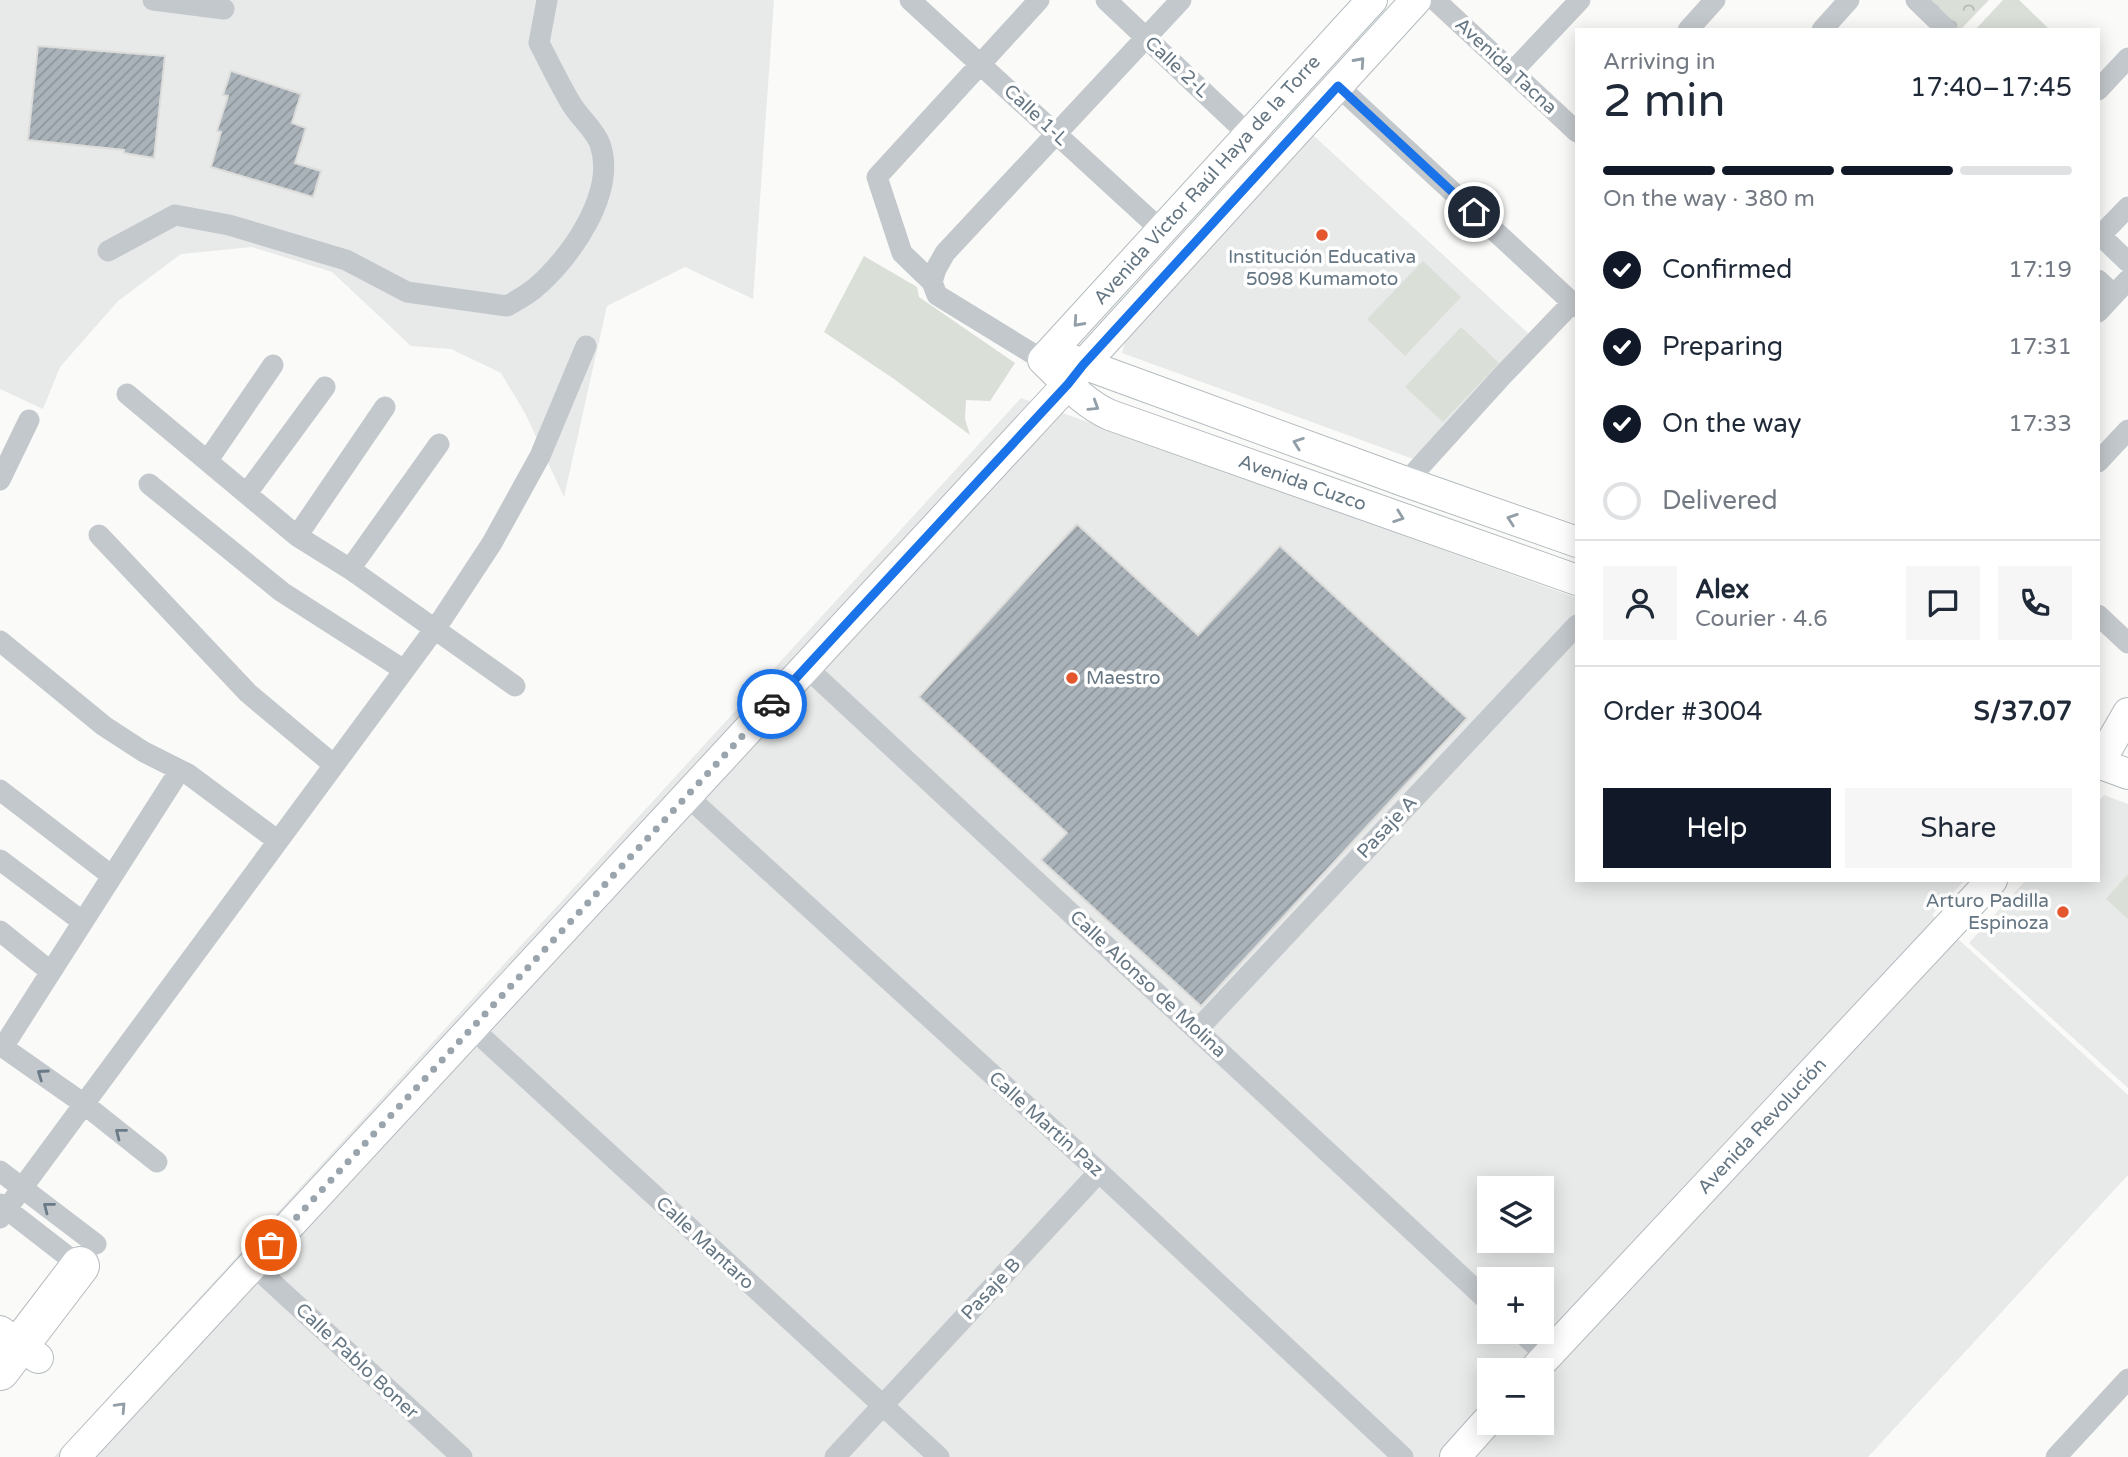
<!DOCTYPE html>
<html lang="en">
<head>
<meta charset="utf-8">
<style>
  :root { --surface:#fff; --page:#f6f6f7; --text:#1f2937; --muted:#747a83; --line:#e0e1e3; --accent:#111827 }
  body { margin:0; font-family:"Varela Round",sans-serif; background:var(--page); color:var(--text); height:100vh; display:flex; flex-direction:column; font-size:26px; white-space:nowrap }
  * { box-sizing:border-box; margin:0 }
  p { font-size:23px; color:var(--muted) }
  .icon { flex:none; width:38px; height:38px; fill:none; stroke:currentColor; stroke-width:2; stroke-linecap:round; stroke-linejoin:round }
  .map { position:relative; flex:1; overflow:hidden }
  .details { position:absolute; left:1575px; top:28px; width:525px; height:854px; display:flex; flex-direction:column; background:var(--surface); border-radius:0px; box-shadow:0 4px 18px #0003 }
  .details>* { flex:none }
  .fabs { position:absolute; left:1477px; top:1176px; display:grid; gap:14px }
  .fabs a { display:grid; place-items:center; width:77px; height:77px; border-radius:0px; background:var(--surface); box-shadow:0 4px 18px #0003; font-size:35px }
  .pin { position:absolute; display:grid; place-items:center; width:60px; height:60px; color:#fff; margin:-30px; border:4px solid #fff; border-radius:50%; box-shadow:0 2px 7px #0007 }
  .courier { position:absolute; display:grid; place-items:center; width:70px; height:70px; margin:-35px; border:5px solid #1a73e8; border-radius:50%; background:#fff; color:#222; box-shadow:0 2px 9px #0007 }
  .head em { font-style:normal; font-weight:600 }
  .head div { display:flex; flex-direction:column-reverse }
  .head { display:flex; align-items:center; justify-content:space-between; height:119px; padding:0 28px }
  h1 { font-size:46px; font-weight:600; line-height:52px }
  .bar { display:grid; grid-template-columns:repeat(4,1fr); gap:10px 7px; align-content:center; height:84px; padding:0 28px }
  .bar i { height:9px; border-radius:5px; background:var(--line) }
  .bar .active { background:var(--accent) }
  .bar p { grid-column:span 4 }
  .line { display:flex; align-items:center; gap:18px; padding:0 28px; border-top:2px solid var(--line) }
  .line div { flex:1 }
  .round { display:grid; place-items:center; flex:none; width:74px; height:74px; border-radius:0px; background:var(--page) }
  ol { padding:0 28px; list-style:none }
  li { display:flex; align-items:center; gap:21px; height:77px }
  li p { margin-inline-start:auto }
  li .icon { padding:7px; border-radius:50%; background:var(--accent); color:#fff; stroke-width:4 }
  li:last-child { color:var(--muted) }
  li i { width:38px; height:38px; border:4px solid var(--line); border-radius:50% }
  .cta { display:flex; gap:14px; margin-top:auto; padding:14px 28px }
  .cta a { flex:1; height:80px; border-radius:0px; background:var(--accent); color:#fff; font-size:28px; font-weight:600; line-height:80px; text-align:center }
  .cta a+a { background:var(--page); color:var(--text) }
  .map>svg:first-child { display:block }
</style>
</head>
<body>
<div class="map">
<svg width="2128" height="1457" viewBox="0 0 2128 1457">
  <defs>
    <pattern id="park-crowns" width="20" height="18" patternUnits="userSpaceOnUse" patternTransform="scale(1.75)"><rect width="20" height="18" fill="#dadfd7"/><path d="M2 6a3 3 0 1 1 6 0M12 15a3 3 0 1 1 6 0" fill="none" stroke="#b4b9b4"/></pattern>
    <pattern id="building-hatch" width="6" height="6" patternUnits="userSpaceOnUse" patternTransform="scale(1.75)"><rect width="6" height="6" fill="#aab3b9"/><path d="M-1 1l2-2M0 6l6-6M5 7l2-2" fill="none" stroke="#8e969c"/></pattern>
  </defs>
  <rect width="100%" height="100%" fill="#fafaf8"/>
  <path fill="#e8e9e9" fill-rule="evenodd" d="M0,0H774L753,299L685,267L607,306L564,497L525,413L501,373L451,349L411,346L332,272L252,247L181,254L118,301L60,367L43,409L0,389Z
    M1313,135L1529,334L1416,460L1122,353L1125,342Z
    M1021,398L1577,598V880H1965L1932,915L2128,1095V1175L1868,1457H54ZM1489,1188H1542V1241H1489ZM1489,1279H1542V1332H1489ZM1489,1370H1542V1423H1489Z
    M2104,795L2128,804V1088L1969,943L2026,880H2098V802Z"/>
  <path fill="url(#park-crowns)" d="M1926,0H1989L1960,30H1958Z"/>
  <path fill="#dadfd7" d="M2003,0H2019L2050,30H1975Z
    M864,256L917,287L919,297L1015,363L990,401L966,400L965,419L970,435L894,379L824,332Z
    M1423,261L1461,297L1405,356L1367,319Z
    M1461,327L1499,363L1443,422L1405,387Z
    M2128,874V919L2106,899Z"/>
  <path fill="url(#building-hatch)" stroke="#dcdcda" stroke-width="2" d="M38,46L165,56L154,158L124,153V150L28,140Z
    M231,71L301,94L292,123L306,128L295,163L321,171L313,197L211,167L221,132L217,131L228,96L223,95Z
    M1077,524L1198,635L1280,546L1467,718L1201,1006L1041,860L1067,833L919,697Z"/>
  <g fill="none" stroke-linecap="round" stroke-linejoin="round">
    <defs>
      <g id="secondary">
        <path id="s1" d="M1372,0L1043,360C1065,381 1083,403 1110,415L1577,580"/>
        <path d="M1067,358L1406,482L1577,542"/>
        <path d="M2098,763L2128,774"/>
        <path d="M2098,765L2128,713"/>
        <path d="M0,1331L38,1358"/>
        <path id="s2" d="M1534,1370L1992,880"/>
        <path d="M75,1457L1068,384L1083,365L1416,0"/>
        <path d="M1455,1457L1489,1419"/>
      </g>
      <path id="highway" d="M0,1371L80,1266"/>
    </defs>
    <use href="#secondary" stroke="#b3babf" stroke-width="32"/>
    <use href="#highway" stroke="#b4b9bd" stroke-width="40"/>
    <path stroke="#c3c8cc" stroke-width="21" d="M153,0L224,9
      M910,0L1161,230
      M1039,0L877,177L902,253L932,282L937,295L1043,360
      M1106,0L1249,135
      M1435,0L1577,132
      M1916,0L1947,30
      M1688,30L1715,0
      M1822,30L1849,0
      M1512,72L1580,0
      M1338,86L1577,307
      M2098,90L2128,58
      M2101,236L2128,262
      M2098,238L2128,207
      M108,251L175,215L229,225L346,260L407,292L507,306C516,301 526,295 534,289C570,259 617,193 600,144C595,130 580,118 572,105C560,85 550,64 539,43L547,0
      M2098,280L2114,295
      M932,282L936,269L945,253L1181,0
      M2098,312L2128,280
      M127,394L297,536L350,569L515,686
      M208,460L273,365
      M2098,462L2128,430
      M0,480L29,420
      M1406,482L1502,376L1572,303
      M149,484L282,592L404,670
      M247,493L325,387
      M99,535L248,693L334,765
      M297,536L385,407
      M350,569L439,444
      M2098,615L2128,643
      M0,641L104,726L144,752L188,774L278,841
      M806,667L1489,1302
      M0,790L112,876
      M686,795L1099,1172L1403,1457
      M0,860L83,922
      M0,931L51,972
      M472,1028L939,1457
      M1197,1030L1577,625
      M0,1045L84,1104L157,1162
      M3,1047L180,770
      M0,1171L96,1244
      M0,1204L80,1266
      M0,1218L442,619L492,543L540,456L586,346
      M253,1265L462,1457
      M1521,1332L1547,1356
      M835,1457L1099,1172
      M2056,1457L2128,1379"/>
    <use href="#secondary" stroke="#fff" stroke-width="30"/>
    <use href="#highway" stroke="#fff" stroke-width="38"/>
  </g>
  <defs><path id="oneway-chevron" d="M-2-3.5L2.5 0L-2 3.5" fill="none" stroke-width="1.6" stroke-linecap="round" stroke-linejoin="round" transform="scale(1.75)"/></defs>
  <g stroke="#939fa8">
    <use href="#oneway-chevron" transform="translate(1360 62) rotate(-48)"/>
    <use href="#oneway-chevron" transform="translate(1078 322) rotate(132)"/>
    <use href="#oneway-chevron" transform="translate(1094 406) rotate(32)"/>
    <use href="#oneway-chevron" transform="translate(1298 443) rotate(-160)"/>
    <use href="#oneway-chevron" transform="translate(1399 517) rotate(20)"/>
    <use href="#oneway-chevron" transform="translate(1512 519) rotate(-161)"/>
    <use href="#oneway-chevron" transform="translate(121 1407) rotate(-47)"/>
  </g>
  <g stroke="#6a7a87">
    <use href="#oneway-chevron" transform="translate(42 1074) rotate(-145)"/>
    <use href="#oneway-chevron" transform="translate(120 1133) rotate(-142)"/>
    <use href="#oneway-chevron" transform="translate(48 1207) rotate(-142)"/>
  </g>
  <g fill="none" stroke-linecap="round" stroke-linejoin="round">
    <path stroke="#99a4ac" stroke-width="7" stroke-dasharray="0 12.6" d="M271,1245L772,704"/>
    <path stroke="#1a73e8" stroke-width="9" d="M772,704L1068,384L1083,365L1338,86L1474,212"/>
  </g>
  <g fill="#e4572e" stroke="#fff" stroke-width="2.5">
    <circle cx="1322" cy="235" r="7"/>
    <circle cx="1072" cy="678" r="7"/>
    <circle cx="2063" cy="912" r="7"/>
  </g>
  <g text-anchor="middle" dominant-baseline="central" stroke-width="7" stroke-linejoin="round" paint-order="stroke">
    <g font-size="19" fill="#657683" stroke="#fff">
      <text transform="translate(1506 66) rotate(43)">Avenida Tacna</text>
      <text transform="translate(1177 67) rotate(43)">Calle 2-L</text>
      <text transform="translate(1036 115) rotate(43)">Calle 1-L</text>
      <text transform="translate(1207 180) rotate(-48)">Avenida Víctor Raúl Haya de la Torre</text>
      <text stroke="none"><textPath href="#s1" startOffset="779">Avenida Cuzco</textPath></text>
      <text transform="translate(1387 827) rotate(-47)">Pasaje A</text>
      <text transform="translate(1148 984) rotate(43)">Calle Alonso de Molina</text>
      <text transform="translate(1046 1124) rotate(42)">Calle Martin Paz</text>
      <text stroke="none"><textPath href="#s2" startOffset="334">Avenida Revolución</textPath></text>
      <text transform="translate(705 1243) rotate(43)">Calle Mantaro</text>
      <text transform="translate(991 1289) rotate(-47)">Pasaje B</text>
      <text transform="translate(357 1361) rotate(43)">Calle Pablo Boner</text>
    </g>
    <g font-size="19" fill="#657683" stroke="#fff">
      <text x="1322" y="257">Institución Educativa<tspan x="1322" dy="22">5098 Kumamoto</tspan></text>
      <text x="1086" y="678" text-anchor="start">Maestro</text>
      <text x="2049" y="901" text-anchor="end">Arturo Padilla<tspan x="2049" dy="22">Espinoza</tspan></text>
    </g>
  </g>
</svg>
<div class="fabs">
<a><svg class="icon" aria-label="layers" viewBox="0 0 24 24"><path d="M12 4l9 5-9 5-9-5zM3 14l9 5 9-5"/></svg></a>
<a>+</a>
<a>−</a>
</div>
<div class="pin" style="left:271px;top:1245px;background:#ea580c"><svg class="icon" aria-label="bag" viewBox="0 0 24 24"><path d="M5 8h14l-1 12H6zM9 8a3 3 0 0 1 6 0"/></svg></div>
<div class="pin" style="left:1474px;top:212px;background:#1f2937"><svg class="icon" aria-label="home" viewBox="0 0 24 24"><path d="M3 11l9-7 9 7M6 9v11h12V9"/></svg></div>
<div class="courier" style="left:772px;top:704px"><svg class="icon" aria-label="car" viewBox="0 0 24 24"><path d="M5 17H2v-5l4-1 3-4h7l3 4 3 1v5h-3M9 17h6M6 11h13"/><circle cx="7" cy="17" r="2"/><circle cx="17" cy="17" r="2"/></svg></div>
<section class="details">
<div class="head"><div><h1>2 min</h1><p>Arriving in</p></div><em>17:40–17:45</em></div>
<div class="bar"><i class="active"></i><i class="active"></i><i class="active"></i><i></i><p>On the way · 380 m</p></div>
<ol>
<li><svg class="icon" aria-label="check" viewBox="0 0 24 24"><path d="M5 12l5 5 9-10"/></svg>Confirmed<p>17:19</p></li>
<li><svg class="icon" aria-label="check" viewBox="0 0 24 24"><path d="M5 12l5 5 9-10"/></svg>Preparing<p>17:31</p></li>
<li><svg class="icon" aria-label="check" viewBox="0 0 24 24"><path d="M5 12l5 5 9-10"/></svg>On the way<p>17:33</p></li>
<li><i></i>Delivered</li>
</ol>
<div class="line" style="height:126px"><a class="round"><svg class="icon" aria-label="person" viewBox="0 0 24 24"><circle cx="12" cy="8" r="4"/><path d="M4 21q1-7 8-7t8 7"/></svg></a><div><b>Alex</b><p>Courier · 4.6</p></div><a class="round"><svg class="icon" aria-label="chat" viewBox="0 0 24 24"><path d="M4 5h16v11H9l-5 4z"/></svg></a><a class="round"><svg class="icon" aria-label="phone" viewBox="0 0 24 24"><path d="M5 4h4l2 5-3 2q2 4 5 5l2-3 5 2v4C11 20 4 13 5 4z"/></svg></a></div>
<div class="line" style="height:91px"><div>Order #3004</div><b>S/37.07</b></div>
<div class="cta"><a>Help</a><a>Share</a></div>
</section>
</div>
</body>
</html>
